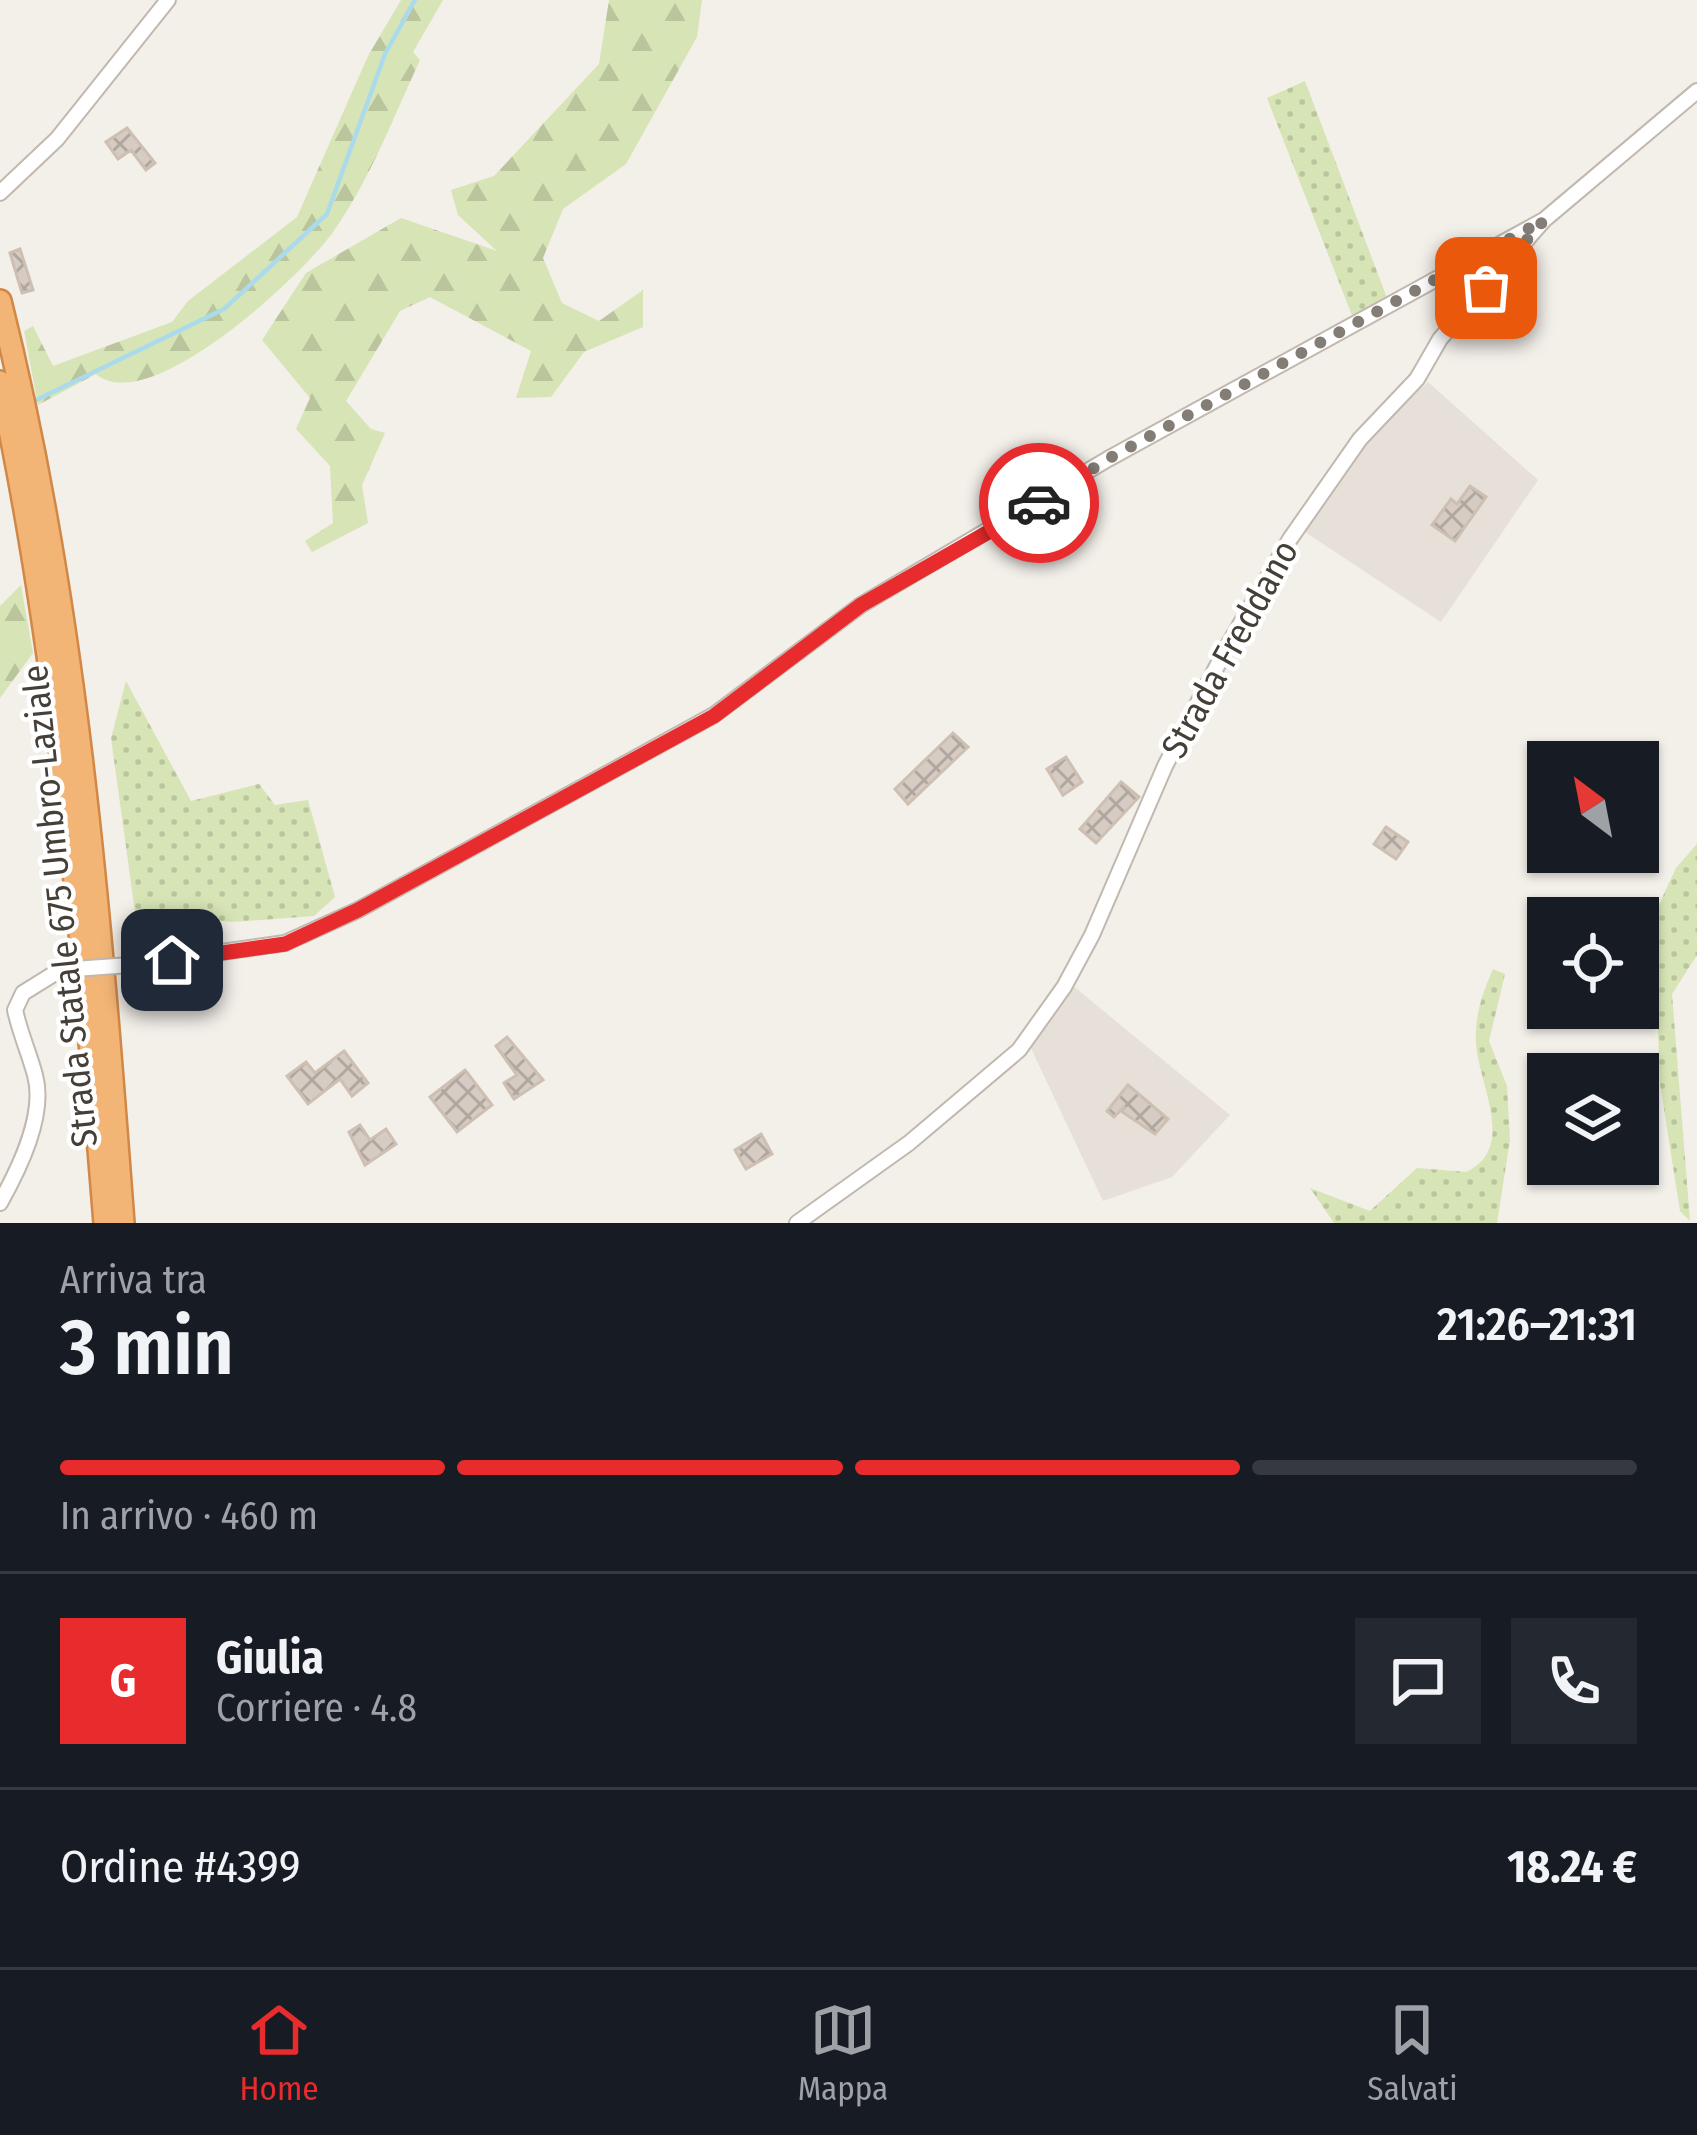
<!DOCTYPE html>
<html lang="it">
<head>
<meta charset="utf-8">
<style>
  :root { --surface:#171b24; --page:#242831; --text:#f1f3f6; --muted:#9ea1a6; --line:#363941; --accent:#e82b2d }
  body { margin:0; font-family:"Fira Sans Condensed",sans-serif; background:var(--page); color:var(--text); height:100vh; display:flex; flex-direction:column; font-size:45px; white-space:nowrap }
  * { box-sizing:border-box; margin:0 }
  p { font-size:39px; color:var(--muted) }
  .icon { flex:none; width:66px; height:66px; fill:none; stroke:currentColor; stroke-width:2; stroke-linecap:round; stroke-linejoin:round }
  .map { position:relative; height:1223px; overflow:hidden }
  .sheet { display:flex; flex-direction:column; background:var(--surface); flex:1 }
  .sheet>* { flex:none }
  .needle { width:78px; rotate:328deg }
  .tools { position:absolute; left:1527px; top:741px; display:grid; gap:24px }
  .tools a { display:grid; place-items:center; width:132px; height:132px; border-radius:0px; background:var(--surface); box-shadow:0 3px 9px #0004; font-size:60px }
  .pin { position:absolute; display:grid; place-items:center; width:102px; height:102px; color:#fff; margin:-51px; border-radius:24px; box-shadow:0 6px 18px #0006 }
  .courier { position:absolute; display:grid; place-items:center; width:120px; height:120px; margin:-60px; border:9px solid #e82b2d; border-radius:50%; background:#fff; color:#222; box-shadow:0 3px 15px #0007 }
  .head em { font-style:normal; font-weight:600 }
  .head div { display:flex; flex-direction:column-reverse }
  .head { display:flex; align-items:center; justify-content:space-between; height:204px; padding:0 60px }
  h1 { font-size:78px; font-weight:600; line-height:90px }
  .bar { display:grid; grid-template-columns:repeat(4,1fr); gap:18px 12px; align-content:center; height:144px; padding:0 60px }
  .bar i { height:15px; border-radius:9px; background:var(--line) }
  .bar .active { background:var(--accent) }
  .bar p { grid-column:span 4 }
  .line { display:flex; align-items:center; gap:30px; padding:0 60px; border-top:3px solid var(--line) }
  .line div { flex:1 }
  .round { display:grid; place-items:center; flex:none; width:126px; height:126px; border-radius:0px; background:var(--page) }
  .dock { display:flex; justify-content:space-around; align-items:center; height:168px; border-top:3px solid var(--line); background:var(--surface); font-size:33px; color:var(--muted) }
  .dock a { display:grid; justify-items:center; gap:6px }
  .dock .active { color:var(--accent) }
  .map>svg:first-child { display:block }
</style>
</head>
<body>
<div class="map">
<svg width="1697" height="1223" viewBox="0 0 1697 1223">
  <defs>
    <pattern id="green-dots" width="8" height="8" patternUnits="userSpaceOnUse" patternTransform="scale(3)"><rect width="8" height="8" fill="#d7e4b6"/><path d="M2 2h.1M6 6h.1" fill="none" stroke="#bac59d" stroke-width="1.8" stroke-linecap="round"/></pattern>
    <pattern id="forest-firs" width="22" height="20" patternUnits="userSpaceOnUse" patternTransform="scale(3)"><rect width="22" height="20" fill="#d7e4b6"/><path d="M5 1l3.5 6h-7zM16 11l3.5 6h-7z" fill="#bac59d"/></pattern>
    <pattern id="building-cross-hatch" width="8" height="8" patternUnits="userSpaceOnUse" patternTransform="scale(3)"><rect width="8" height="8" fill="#d7ccc3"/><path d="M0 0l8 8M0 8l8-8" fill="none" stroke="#b0a79f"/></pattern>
  </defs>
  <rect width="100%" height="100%" fill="#f3efe9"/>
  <path fill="#e7e0d8" d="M1428,382L1538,480L1441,622L1305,532L1378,428Z
    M1072,985L1230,1115L1172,1177L1103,1201L1029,1044Z"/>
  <path fill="url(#green-dots)" d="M1305,81L1387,298L1353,318L1267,98Z
    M126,681L191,801L259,784L275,805L308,800L335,897L314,916L232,922L135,912L111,738Z
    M1697,844V955L1672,994L1690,1221L1680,1211L1660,1084L1655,956L1657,909L1676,868Z
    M1493,969L1505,974L1489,1041L1507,1086L1510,1140L1497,1223H1334L1310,1188L1370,1211L1417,1168L1466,1172C1518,1147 1478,1085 1476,1042C1475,1015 1482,994 1493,969Z"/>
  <path fill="url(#forest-firs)" d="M401,0H443L413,52L420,60C393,118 370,180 333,232C302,276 148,419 96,374L38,405L24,331L33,326L53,366L172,322L188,301L297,217L368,56Z
    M609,0H702L697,37L626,164L563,209L543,258L562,303L599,321L643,290V327L584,352L551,397L516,398L531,351L430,297L400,311L346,401L371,429L385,433L362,485L368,523L312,552L305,541L333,523L330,466L296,429L310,398L262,340L306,273L401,218L497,251L458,215L451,190L494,176L599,64Z
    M21,585L33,653L0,698V606Z"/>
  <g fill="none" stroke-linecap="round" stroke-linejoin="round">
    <path stroke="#abdbeb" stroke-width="4.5" d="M30,403L224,309L327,214L385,54L415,0"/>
  </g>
  <path fill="url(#building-cross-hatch)" stroke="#cebfb3" stroke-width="3" d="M127,128L155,163L146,170L131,150L118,159L106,142Z
    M20,249L33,290L22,293L10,253Z
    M1470,486L1486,497L1455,541L1432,525L1451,499L1457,504Z
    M953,733L968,747L908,804L895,789Z
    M1066,757L1082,782L1063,795L1047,769Z
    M1121,782L1139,797L1096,843L1080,829Z
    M1386,827L1408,842L1396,859L1374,844Z
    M507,1037L543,1080L514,1099L504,1083L517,1075L496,1046Z
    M344,1051L368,1083L352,1096L340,1079L308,1104L287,1076L306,1062L315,1073Z
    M465,1070L492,1105L457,1132L430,1097Z
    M1128,1085L1168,1119L1155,1134L1121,1111L1125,1106L1114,1117L1107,1111Z
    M360,1125L370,1140L386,1129L396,1144L365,1165L349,1132Z
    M761,1134L772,1154L746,1169L735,1150Z"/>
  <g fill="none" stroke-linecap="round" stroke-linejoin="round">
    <defs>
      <path id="minor" d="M0,193L57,139L168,0
        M130,965L285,943L358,910L714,715L861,605L1108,459L1544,220
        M0,1203C19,1169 46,1115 35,1075C29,1053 20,1033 15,1010L23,993L60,970
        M797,1223L909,1143L1019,1050L1064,987L1092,935L1165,766L1227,647L1290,539L1360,439L1417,379L1440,339L1544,220L1697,91"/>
      <path id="highway" d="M0,301C76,603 100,914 123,1223
        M0,382C60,660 82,940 105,1223"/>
    </defs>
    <use href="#minor" stroke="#c1b8b0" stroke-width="18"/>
    <use href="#highway" stroke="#d18746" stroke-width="26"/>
    <use href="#minor" stroke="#fff" stroke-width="14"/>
    <use href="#highway" stroke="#f2b576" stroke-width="21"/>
    <defs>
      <path id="minor-bridge" d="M60,970L130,965"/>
    </defs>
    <use href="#minor-bridge" stroke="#c1b8b0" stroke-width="18" stroke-linecap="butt"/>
    <use href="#minor-bridge" stroke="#fff" stroke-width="14"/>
  </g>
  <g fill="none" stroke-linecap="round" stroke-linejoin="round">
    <path stroke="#837d76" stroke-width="12" stroke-dasharray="0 21.6" d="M1039,503L1108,459L1544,220L1486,288"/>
    <path stroke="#e82b2d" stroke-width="15" d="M172,960L285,944L358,910L714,716L861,605L1039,503"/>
  </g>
  <g text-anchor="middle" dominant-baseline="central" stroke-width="9" stroke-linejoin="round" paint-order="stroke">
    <g font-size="36" fill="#463f38" stroke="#fff">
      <text transform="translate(1230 649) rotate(-61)">Strada Freddano</text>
      <text transform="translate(60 906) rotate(-96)">Strada Statale 675 Umbro-Laziale</text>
    </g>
  </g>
</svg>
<div class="tools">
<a><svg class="needle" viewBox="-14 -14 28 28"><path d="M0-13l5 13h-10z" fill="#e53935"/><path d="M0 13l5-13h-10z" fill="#9ea1a6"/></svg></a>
<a><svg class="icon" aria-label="locate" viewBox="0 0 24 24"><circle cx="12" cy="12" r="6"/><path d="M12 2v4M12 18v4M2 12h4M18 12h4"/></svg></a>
<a><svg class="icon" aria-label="layers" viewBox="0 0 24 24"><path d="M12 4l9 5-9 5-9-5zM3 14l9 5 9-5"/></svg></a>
</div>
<div class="pin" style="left:1486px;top:288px;background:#ea580c"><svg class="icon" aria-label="bag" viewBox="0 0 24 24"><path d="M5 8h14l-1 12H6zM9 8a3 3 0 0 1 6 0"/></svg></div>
<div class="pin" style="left:172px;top:960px;background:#1f2937"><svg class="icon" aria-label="home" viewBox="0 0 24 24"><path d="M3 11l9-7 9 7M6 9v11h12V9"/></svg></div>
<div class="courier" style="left:1039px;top:503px"><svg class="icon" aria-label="car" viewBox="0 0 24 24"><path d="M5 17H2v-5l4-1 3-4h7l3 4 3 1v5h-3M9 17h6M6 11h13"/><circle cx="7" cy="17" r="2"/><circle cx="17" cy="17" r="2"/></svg></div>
</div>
<section class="sheet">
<div class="head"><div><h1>3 min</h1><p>Arriva tra</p></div><em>21:26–21:31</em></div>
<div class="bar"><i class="active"></i><i class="active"></i><i class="active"></i><i></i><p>In arrivo · 460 m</p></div>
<div class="line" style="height:216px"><b class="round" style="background:var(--accent);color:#fff">G</b><div><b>Giulia</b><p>Corriere · 4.8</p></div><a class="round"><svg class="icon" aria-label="chat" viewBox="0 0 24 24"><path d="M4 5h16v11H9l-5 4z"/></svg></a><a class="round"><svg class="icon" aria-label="phone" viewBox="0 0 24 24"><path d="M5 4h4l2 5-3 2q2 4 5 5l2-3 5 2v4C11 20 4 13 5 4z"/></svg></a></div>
<div class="line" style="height:156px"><div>Ordine #4399</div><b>18.24 €</b></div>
</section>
<nav class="dock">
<a class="active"><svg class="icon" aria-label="home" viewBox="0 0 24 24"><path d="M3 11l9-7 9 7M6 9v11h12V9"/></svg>Home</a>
<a><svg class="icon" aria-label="map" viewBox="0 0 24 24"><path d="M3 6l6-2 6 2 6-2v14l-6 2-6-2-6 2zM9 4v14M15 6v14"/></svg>Mappa</a>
<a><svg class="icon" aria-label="saved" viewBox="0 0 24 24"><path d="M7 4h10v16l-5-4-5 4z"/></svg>Salvati</a>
</nav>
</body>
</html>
